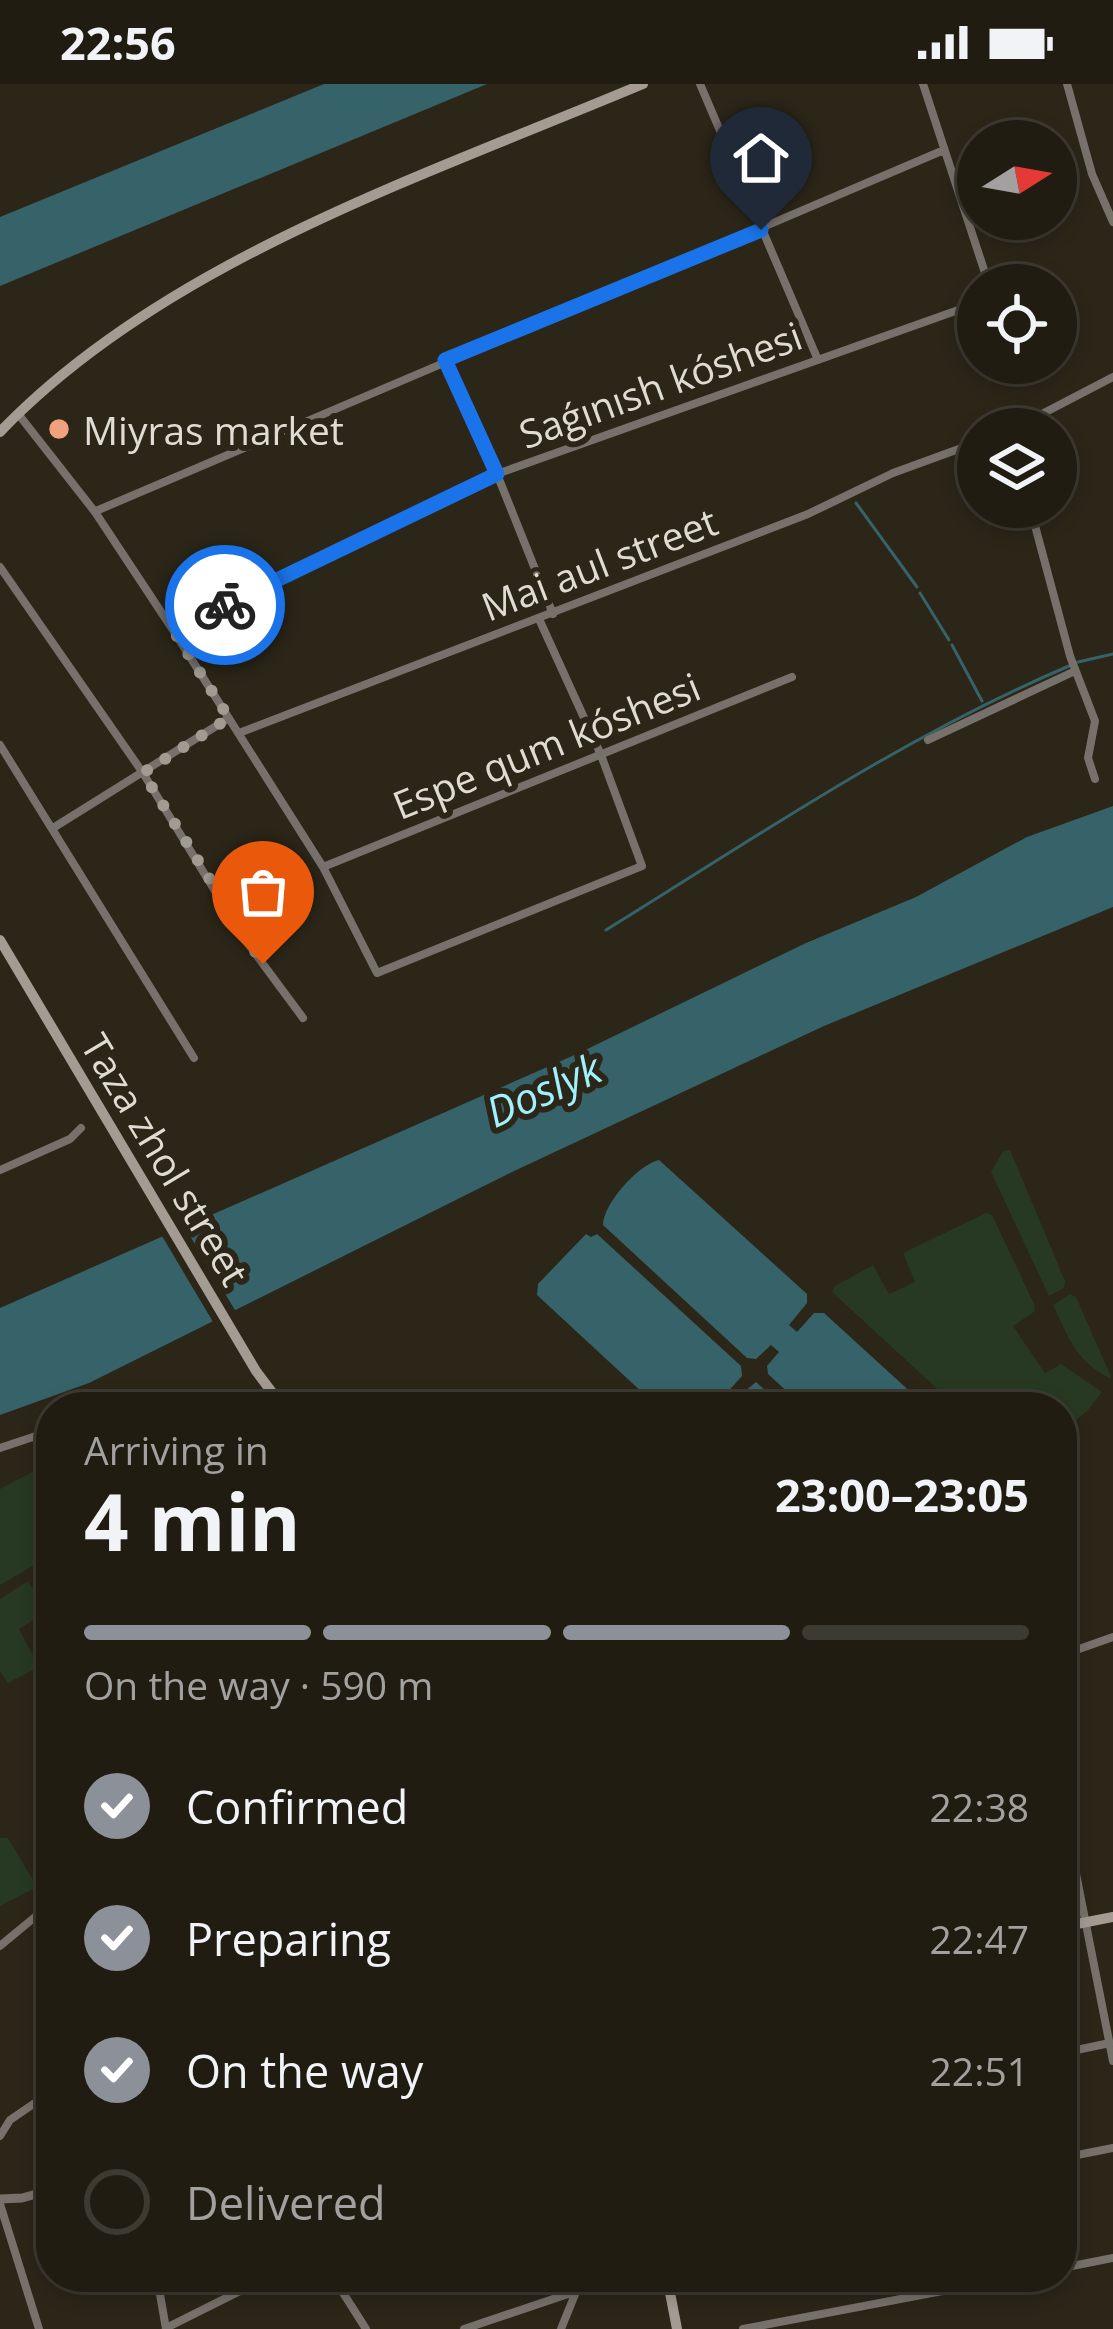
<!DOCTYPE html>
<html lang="en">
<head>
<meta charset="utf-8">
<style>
  :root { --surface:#201c12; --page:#28251b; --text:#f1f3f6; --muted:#a2a19f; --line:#3d3a32; --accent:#8c9099 }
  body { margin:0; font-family:"Open Sans",sans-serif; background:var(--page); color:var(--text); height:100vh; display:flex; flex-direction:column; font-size:45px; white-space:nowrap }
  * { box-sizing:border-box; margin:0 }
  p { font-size:39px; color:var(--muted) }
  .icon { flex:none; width:66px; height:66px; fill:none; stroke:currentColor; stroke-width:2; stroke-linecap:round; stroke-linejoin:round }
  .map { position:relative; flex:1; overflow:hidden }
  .sheet { position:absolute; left:36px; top:1308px; width:1041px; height:900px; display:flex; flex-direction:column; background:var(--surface); border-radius:48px; box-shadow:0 6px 18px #0003,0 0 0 3px var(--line) }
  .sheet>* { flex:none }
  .needle { width:78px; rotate:79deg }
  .fabs { position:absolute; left:957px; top:36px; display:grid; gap:24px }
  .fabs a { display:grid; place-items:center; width:120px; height:120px; border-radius:50%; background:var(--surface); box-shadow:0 6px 18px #0003,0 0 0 3px var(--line); font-size:60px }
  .pin { position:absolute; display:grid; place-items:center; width:102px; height:102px; color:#fff; margin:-123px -51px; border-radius:50% 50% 50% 0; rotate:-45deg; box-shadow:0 0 12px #0007 }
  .pin .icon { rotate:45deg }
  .courier { position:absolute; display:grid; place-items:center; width:120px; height:120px; margin:-60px; border:9px solid #1a73e8; border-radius:50%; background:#fff; color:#222; box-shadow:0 3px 15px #0007 }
  .head em { font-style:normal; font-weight:700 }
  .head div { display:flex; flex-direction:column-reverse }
  .head { display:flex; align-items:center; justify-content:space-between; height:204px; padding:0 48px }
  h1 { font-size:78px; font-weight:700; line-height:90px }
  .bar { display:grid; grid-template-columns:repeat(4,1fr); gap:18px 12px; align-content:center; height:144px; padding:0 48px }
  .bar i { height:15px; border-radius:9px; background:var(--line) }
  .bar .selected { background:var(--accent) }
  .bar p { grid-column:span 4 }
  ol { padding:0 48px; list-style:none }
  li { display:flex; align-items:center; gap:36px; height:132px }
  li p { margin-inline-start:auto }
  li .icon { padding:12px; border-radius:50%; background:var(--accent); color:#fff; stroke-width:4 }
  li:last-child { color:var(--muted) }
  li i { width:66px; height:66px; border:6px solid var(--line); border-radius:50% }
  .status { display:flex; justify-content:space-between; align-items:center; height:84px; padding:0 60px; background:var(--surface); direction:ltr }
  .status svg { height:33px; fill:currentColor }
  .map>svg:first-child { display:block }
</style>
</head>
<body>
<div class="status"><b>22:56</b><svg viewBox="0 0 49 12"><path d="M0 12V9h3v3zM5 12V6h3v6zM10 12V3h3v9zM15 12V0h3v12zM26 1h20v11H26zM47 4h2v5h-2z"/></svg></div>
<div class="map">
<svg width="1113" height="2245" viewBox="0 0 1113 2245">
  <rect width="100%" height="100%" fill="#2b2618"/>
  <path fill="#273922" d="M1010,1066L1065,1197L1064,1204L1049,1212L991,1088L1003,1067Z
    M986,1129L992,1131L1035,1222L1034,1228L1013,1242L1045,1289L1061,1280L1102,1308L1088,1326L1062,1348V1323H957L832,1208L835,1202L873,1181L889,1210L915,1198L903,1169Z
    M1070,1210L1076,1213L1112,1295C1077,1279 1069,1255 1053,1221Z
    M51,1378V1471L0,1501V1405Z
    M28,1497L46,1528L19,1545L39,1583L8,1599L0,1587V1515Z
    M0,1754H8L37,1803L0,1822Z"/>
  <path fill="#366369" d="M324,0H487L0,202V133Z
    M1113,722V823L824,942L512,1088L89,1299L0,1331V1224L579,969L806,859L916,813L1027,753Z
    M659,1076L807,1210V1219L789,1241L797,1248L814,1229H824L927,1323H804L768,1290L767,1282L779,1268L771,1261L756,1275L747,1274L603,1141C603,1121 637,1081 659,1076Z
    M586,1150L591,1153L597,1150L741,1282L742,1292L725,1311L733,1317L756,1298L784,1323H658L537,1211L538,1200Z"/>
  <path fill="#2b2618" d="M181,1137L238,1231L216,1243L159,1147Z"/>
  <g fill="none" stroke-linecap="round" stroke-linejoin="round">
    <path stroke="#366369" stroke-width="3" d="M856,419L917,503
      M920,509L949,556
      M952,561L982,617
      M1078,578L1113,570
      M606,846C758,752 904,652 1069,582"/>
    <path stroke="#77716b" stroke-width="8" d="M700,0L818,276
      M923,0L989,201
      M1067,0L1092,90L1113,138
      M445,276L497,390L553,530
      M19,331L95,428L173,546L323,783L377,889L642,782L601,671L539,535
      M1013,345L1113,293
      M1030,423L1070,572L1095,637L1088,674L1095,695
      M96,427L944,66
      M0,483L143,689L243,853L303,934
      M173,546L497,390L978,219
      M239,649L808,430L893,389L978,358
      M928,656L1075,587
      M0,661L194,974
      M53,744L229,634
      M323,783L792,593
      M0,1086L70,1055L81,1044
      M0,1364L51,1347
      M1062,1571L1113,1553
      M1062,1719L1113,1977
      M0,1862L35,1833L51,1829
      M1062,1969L1110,1959
      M0,2052L10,2036L51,2008
      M1062,2074L1113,2064
      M0,2120L39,2245
      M1062,2184L1113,2174
      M157,2193L166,2245
      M333,2193L366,2245
      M166,2244L268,2193
      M464,2245L574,2208
      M561,2245L582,2193
      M743,2245L1016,2193"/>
    <path stroke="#77716b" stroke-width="9" d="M0,2115L22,2114L51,2106"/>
    <path stroke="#a49b92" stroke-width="10" d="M0,348C165,176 427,91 643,0
      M0,856L256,1287L283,1323
      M1062,1843L1113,1833
      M667,2193L677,2245"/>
  </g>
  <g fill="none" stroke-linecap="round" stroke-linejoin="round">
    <path stroke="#a09c92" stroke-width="12" stroke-dasharray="0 21.6" d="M225,521L173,546L229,634L143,689L263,880"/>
    <path stroke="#1a73e8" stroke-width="15" d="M225,521L497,390L445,276L761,146"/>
  </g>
  <circle fill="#f1a17c" stroke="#2b2618" stroke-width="4.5" cx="59" cy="345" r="12"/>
  <g text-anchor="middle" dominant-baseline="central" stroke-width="12" stroke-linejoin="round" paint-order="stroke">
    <g font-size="39" fill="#dfdcd3" stroke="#2b2618">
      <text transform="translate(660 300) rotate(-20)">Saǵınısh kóshesi</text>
      <text transform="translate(599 479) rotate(-21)">Mai aul street</text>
      <text transform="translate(546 661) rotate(-22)">Espe qum kóshesi</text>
      <text transform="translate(166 1075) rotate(59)">Taza zhol street</text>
    </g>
    <g font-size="39" fill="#dfdcd3" stroke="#2b2618" text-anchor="start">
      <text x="83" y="345">Miyras market</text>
    </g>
    <g font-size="42" font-style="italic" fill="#9ff1fc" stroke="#2b2618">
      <text transform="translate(543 1005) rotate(-24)">Doslyk</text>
    </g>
  </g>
</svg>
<div class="fabs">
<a><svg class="needle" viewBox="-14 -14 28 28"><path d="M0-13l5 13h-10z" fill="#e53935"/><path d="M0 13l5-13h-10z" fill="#a2a19f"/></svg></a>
<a><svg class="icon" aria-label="locate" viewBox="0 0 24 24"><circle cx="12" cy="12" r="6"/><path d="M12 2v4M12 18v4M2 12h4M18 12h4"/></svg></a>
<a><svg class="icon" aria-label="layers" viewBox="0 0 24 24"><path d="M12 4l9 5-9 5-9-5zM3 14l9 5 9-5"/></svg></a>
</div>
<div class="pin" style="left:263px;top:880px;background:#ea580c"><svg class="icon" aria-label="bag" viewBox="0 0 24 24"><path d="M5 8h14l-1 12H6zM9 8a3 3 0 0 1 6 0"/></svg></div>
<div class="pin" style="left:761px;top:146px;background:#1f2937"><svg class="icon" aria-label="home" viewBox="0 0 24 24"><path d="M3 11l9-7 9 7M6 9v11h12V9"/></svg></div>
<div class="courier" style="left:225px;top:521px"><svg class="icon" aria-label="bike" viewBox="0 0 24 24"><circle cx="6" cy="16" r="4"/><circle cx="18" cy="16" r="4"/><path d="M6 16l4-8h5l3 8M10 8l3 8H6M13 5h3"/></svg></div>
<section class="sheet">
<div class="head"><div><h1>4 min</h1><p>Arriving in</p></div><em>23:00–23:05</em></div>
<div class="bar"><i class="selected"></i><i class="selected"></i><i class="selected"></i><i></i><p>On the way · 590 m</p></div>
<ol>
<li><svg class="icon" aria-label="check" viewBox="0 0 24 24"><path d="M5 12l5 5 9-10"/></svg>Confirmed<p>22:38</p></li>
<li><svg class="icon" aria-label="check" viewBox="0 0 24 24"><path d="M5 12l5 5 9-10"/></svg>Preparing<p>22:47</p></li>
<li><svg class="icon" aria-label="check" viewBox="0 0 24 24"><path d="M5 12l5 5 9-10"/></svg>On the way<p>22:51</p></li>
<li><i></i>Delivered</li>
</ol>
</section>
</div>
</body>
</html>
